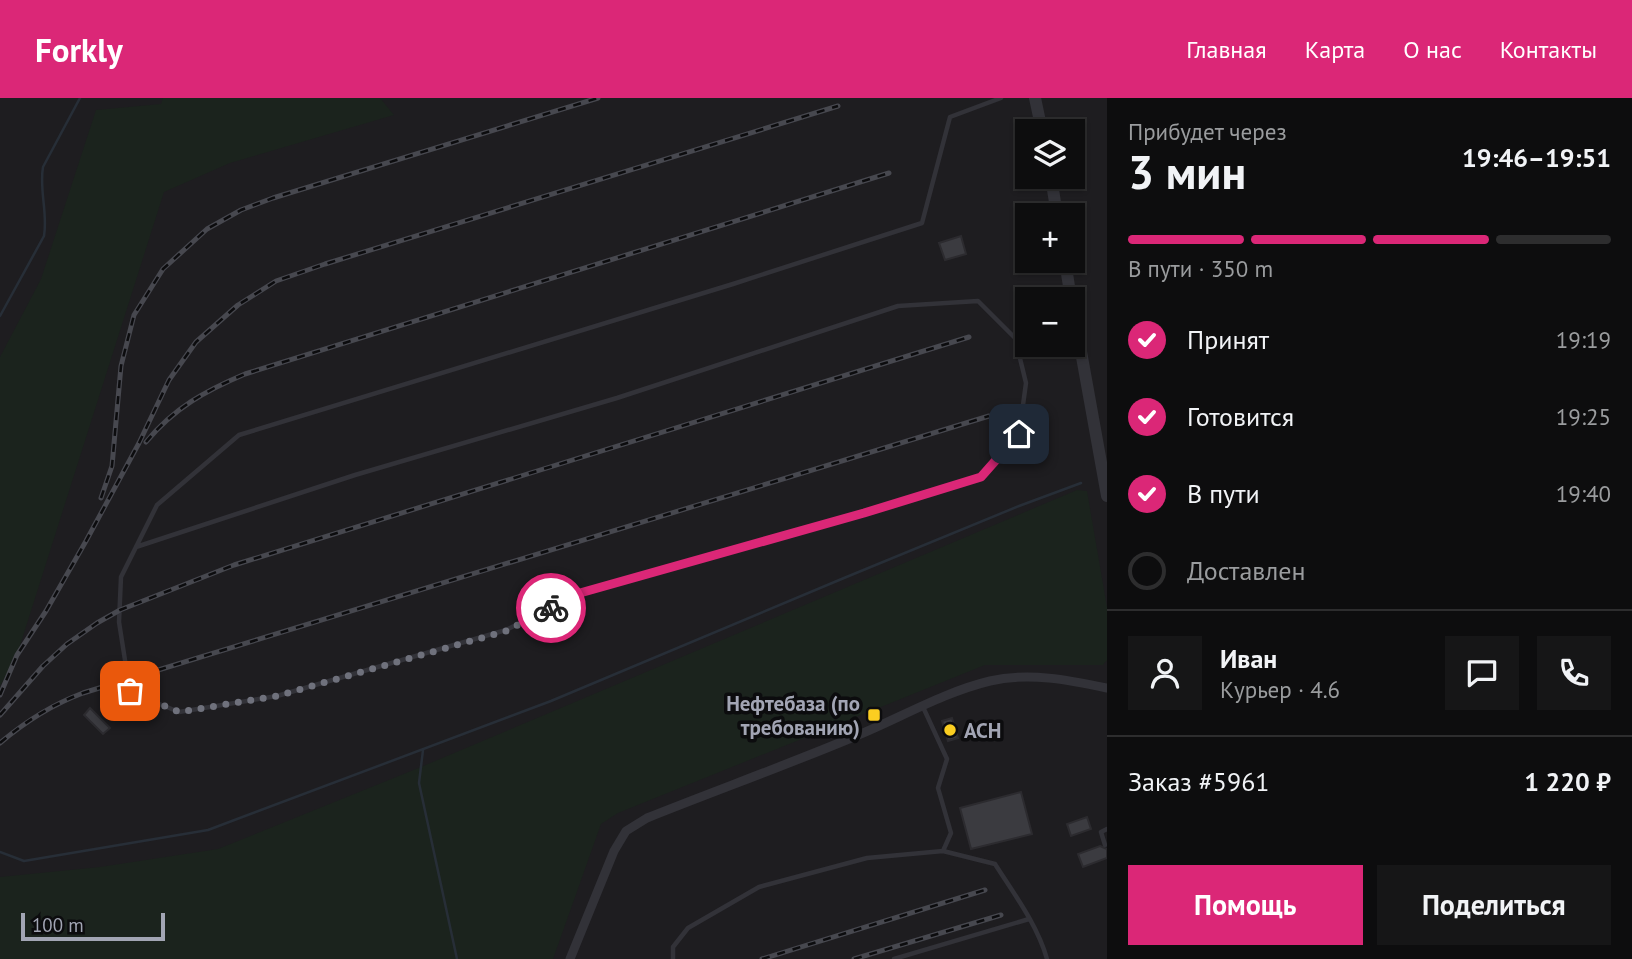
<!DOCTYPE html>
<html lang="ru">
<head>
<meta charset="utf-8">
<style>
  :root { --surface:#0d0d0e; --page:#161617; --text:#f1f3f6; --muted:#9a9c9e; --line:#2d2d2e; --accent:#db2777 }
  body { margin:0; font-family:"PT Sans",sans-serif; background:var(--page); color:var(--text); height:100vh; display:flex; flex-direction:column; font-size:26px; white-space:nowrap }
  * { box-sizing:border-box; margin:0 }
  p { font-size:23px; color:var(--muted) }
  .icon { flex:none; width:38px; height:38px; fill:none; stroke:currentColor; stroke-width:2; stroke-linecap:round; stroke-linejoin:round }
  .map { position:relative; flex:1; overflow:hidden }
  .panel { display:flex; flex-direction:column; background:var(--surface); width:525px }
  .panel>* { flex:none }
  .buttons { position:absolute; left:1015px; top:21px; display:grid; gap:14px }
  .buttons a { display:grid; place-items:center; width:70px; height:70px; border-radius:0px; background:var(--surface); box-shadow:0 2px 5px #0004,0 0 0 2px var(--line); font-size:35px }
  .scale { position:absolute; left:21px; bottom:18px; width:144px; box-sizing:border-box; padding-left:7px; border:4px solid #a2a5b4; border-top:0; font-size:19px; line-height:24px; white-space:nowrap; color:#a2a5b4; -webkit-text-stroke:5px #0c0c0e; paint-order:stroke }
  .pin { position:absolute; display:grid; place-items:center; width:60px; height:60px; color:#fff; margin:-30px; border-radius:14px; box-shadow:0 4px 10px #0006 }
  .courier { position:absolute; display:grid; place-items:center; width:70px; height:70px; margin:-35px; border:5px solid #db2777; border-radius:50%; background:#fff; color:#222; box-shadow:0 2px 9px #0007 }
  .summary em { font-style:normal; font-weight:700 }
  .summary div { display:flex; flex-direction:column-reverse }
  .summary { display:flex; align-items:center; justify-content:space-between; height:119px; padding:0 21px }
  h1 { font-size:46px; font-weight:700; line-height:52px }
  .bar { display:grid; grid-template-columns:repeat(4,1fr); gap:10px 7px; align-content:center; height:84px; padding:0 21px }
  .bar i { height:9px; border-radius:5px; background:var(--line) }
  .bar .current { background:var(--accent) }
  .bar p { grid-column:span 4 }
  .line { display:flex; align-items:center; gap:18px; padding:0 21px; border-top:2px solid var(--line) }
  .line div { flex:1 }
  .round { display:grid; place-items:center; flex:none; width:74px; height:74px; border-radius:0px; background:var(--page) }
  ol { padding:0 21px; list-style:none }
  li { display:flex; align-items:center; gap:21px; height:77px }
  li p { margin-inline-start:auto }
  li .icon { padding:7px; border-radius:50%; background:var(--accent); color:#fff; stroke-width:4 }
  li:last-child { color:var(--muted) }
  li i { width:38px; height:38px; border:4px solid var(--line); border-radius:50% }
  .button { display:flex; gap:14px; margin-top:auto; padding:14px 21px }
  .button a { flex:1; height:80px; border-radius:0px; background:var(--accent); color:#fff; font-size:28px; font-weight:700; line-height:80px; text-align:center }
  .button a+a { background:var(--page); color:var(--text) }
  header { display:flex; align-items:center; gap:42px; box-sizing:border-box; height:98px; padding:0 35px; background:var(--accent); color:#fff }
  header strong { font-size:33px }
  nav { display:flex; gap:38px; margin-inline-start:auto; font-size:24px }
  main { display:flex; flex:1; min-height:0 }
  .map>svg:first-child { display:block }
</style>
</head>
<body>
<header>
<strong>Forkly</strong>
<nav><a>Главная</a><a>Карта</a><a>О нас</a><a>Контакты</a></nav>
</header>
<main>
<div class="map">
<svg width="1107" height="861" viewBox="0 0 1107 861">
  <rect width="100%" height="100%" fill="#111113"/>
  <path fill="#1e1d20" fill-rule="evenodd" d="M0,0H1107V861H0ZM1027,33H1073V79H1027ZM1027,117H1073V163H1027ZM1027,201H1073V247H1027Z"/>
  <path fill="#1b231d" d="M163,0H380L394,17L230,65L164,94L17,557L0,588V259L41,181L96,12L161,6Z
    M1077,392L1087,393L1107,509V562L1103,567H985L618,715L601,726L553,861H0V779L100,769L218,751L421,669Z"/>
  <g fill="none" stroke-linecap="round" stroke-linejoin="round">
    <path stroke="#272e37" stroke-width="2.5" d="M0,218L44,138C48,115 39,92 43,69L80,0
      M423,652L419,685L457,861
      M0,754L24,763L208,732L551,603L844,480L1019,408L1081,385"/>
  </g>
  <path fill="#3b3b40" stroke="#2c2b2f" stroke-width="2" d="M1024,55L1027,68V87L1024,88L1017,57Z
    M961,138L966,156L945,162L939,145Z
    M90,610L110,630L103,636L84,617Z
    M952,620L958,640L948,643L942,623Z
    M1021,694L1032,736L971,751L960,710Z
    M1087,719L1091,731L1071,738L1067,726Z
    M1100,748L1107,751V760L1083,769L1078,756Z"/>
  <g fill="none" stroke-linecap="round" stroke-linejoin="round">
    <path stroke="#323238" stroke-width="4.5" d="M136,449L355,377L617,300L898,208L978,203L1015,240L1026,285L1019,336L980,379L864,415L580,495L506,532L277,598L179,614L130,594L119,524L121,479L157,407L239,337L733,186L922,125L950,19L1001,0
      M923,609L947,661L938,690L951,735L943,753
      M1105,747L1101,734L1107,731
      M673,861V849L688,830L759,789L867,760L943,753L995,766C1014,796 1037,826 1047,861
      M894,861L1029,821"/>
    <path stroke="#323238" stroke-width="9" d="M570,861L614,753L626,733L647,720C717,692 787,667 856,638C900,620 944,594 990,583C1029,574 1069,582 1107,590"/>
    <path stroke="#323238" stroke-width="12" d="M1035,0L1042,33
      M1051,79L1057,117
      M1065,163L1071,201
      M1073,209L1107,398"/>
    <defs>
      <path id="rail" d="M146,344C174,310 205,293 245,276L889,75
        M101,400L112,368L121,268L134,217L163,171L207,131L241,112L273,100L598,0
        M0,597L17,557L46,513L86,443L139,345L169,282L196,244L238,207L276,183L325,166L838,8
        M0,617L43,568L67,546L97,525L120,512L234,467L969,239
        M0,645C26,623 51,607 83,595L989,318
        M762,861L985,792
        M854,861L1001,817"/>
    </defs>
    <use href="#rail" stroke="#47484f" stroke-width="5"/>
    <use href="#rail" stroke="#0c0c0e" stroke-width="2.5" stroke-dasharray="8" stroke-linecap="butt"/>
  </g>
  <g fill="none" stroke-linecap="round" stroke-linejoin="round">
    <path stroke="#6f717c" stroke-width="7" stroke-dasharray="0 12.6" d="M130,593L179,614L277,598L506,533L551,510"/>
    <path stroke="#db2777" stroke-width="9" d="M551,510L580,495L864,415L981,379L1019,336"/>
  </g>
  <g fill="#fbce21" stroke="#0c0c0e" stroke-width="2.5">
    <rect x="867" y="610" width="14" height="14" rx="3.5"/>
    <circle cx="950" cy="632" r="7"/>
  </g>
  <g text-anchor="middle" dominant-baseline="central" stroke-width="7" stroke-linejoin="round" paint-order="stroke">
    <g font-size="21" font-weight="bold" fill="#a2a5b4" stroke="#0c0c0e" text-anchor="end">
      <text x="860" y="605">Нефтебаза (по<tspan x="860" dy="24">требованию)</tspan></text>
      <text x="964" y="632" text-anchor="start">АСН</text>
    </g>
  </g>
</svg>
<div class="buttons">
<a><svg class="icon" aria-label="layers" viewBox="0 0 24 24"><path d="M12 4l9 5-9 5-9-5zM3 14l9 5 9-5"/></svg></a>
<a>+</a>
<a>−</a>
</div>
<div class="scale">100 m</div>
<div class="pin" style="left:130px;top:593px;background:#ea580c"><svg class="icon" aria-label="bag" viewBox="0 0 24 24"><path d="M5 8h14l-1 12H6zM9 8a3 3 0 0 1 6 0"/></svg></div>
<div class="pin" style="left:1019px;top:336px;background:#1f2937"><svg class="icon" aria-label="home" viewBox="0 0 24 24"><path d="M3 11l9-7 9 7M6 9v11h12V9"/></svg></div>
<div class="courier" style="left:551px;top:510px"><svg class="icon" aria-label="bike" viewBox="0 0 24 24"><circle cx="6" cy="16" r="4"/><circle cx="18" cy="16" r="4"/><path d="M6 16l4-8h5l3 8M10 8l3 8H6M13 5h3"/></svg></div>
</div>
<section class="panel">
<div class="summary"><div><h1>3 мин</h1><p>Прибудет через</p></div><em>19:46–19:51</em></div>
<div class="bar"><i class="current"></i><i class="current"></i><i class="current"></i><i></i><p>В пути · 350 m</p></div>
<ol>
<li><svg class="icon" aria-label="check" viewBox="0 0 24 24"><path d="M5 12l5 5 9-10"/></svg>Принят<p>19:19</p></li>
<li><svg class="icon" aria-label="check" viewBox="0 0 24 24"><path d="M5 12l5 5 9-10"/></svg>Готовится<p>19:25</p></li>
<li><svg class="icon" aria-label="check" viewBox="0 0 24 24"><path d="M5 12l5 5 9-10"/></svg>В пути<p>19:40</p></li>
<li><i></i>Доставлен</li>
</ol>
<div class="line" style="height:126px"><a class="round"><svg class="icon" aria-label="person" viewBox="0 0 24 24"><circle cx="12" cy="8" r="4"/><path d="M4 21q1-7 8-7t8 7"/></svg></a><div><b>Иван</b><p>Курьер · 4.6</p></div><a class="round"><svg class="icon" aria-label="chat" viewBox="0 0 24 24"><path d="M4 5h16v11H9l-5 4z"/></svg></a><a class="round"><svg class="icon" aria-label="phone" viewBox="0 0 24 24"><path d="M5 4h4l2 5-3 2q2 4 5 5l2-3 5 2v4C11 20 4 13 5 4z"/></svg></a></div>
<div class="line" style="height:91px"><div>Заказ #5961</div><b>1 220 ₽</b></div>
<div class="button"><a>Помощь</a><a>Поделиться</a></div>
</section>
</main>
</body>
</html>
